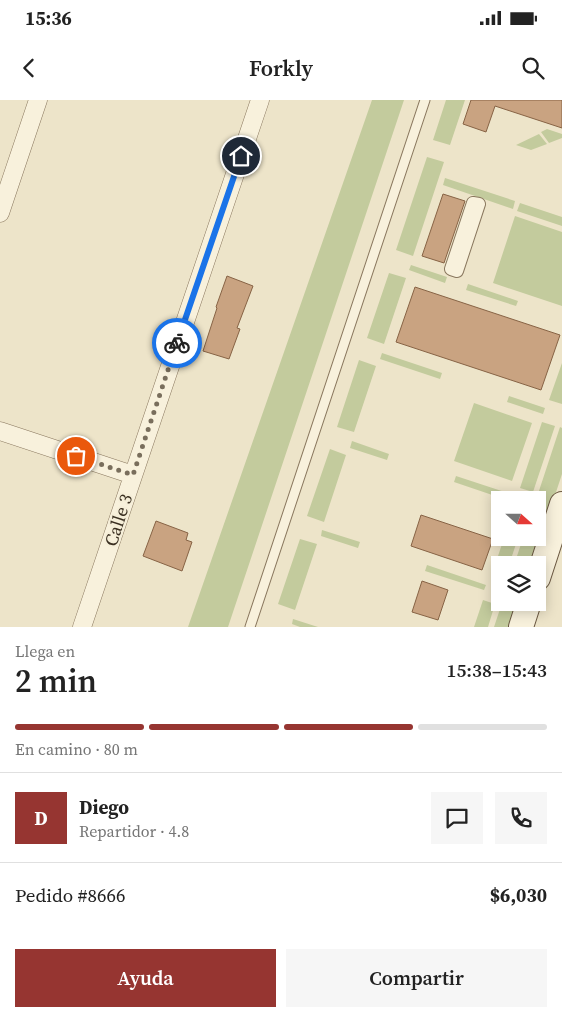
<!DOCTYPE html>
<html lang="es">
<head>
<meta charset="utf-8">
<style>
  :root { --surface:#fff; --page:#f6f6f6; --text:#222; --muted:#767676; --line:#e0e0e0; --accent:#963531 }
  body { margin:0; font-family:"Source Serif 4",serif; background:var(--page); color:var(--text); height:100vh; display:flex; flex-direction:column; font-size:19px; white-space:nowrap }
  * { box-sizing:border-box; margin:0 }
  p { font-size:16px; color:var(--muted) }
  .icon { flex:none; width:28px; height:28px; fill:none; stroke:currentColor; stroke-width:2; stroke-linecap:round; stroke-linejoin:round }
  .map { position:relative; height:527px; overflow:hidden }
  .panel { display:flex; flex-direction:column; background:var(--surface); flex:1 }
  .panel>* { flex:none }
  .needle { width:32px; rotate:111deg }
  .buttons { position:absolute; left:491px; top:391px; display:grid; gap:10px }
  .buttons a { display:grid; place-items:center; width:55px; height:55px; border-radius:0px; background:var(--surface); box-shadow:0 2px 12px #0003; font-size:25px }
  .pin { position:absolute; display:grid; place-items:center; width:42px; height:42px; color:#fff; margin:-21px; border:2px solid #fff; border-radius:50%; box-shadow:0 1px 5px #0007 }
  .courier { position:absolute; display:grid; place-items:center; width:50px; height:50px; margin:-25px; border:4px solid #1a73e8; border-radius:50%; background:#fff; color:#222; box-shadow:0 1px 6px #0007 }
  .summary em { font-style:normal; font-weight:600 }
  .summary div { display:flex; flex-direction:column-reverse }
  .summary { display:flex; align-items:center; justify-content:space-between; height:85px; padding:0 15px }
  h1 { font-size:32px; font-weight:600; line-height:38px }
  .bar { display:grid; grid-template-columns:repeat(4,1fr); gap:8px 5px; align-content:center; height:60px; padding:0 15px }
  .bar i { height:6px; border-radius:4px; background:var(--line) }
  .bar .active { background:var(--accent) }
  .bar p { grid-column:span 4 }
  .line { display:flex; align-items:center; gap:12px; padding:0 15px; border-top:1px solid var(--line) }
  .line div { flex:1 }
  .round { display:grid; place-items:center; flex:none; width:52px; height:52px; border-radius:0px; background:var(--page) }
  .button { display:flex; gap:10px; margin-top:auto; padding:10px 15px }
  .button a { flex:1; height:58px; border-radius:0px; background:var(--accent); color:#fff; font-size:20px; font-weight:600; line-height:58px; text-align:center }
  .button a+a { background:var(--page); color:var(--text) }
  .status { display:flex; justify-content:space-between; align-items:center; height:35px; padding:0 25px; background:var(--surface); direction:ltr }
  .status svg { height:14px; fill:currentColor }
  header { display:flex; justify-content:space-between; align-items:center; height:65px; padding:0 15px; background:var(--surface); font-size:22px; font-weight:600 }
  .map>svg:first-child { display:block }
</style>
</head>
<body>
<div class="status"><b>15:36</b><svg viewBox="0 0 49 12"><path d="M0 12V9h3v3zM5 12V6h3v6zM10 12V3h3v9zM15 12V0h3v12zM26 1h20v11H26zM47 4h2v5h-2z"/></svg></div>
<header><svg class="icon" aria-label="back" viewBox="0 0 24 24"><path d="M15 5l-7 7 7 7"/></svg>Forkly<svg class="icon" aria-label="search" viewBox="0 0 24 24"><circle cx="10" cy="10" r="6"/><path d="M15 15l6 6"/></svg></header>
<div class="map">
<svg width="562" height="527" viewBox="0 0 562 527">
  <rect width="100%" height="100%" fill="#ede4c9"/>
  <path fill="#c3cb9d" d="M372,0H404L228,527H188Z
    M446,0H465L450,45L433,40Z
    M547,29L562,34V38L549,43L541,32Z
    M539,34L547,44L531,50L516,45Z
    M427,57L444,62L413,156L396,150Z
    M445,78L515,101L513,109L443,85Z
    M520,103L562,117V126L517,111Z
    M515,116L562,132V206L493,183Z
    M411,165L447,177L445,183L409,170Z
    M389,173L406,178L384,244L367,238Z
    M468,184L518,201L516,206L466,190Z
    M382,253L442,273L440,279L380,259Z
    M359,260L376,266L354,332L337,327Z
    M562,263V304L549,300Z
    M509,296L545,308L543,314L507,302Z
    M474,303L532,323L512,381L454,361Z
    M542,322L555,326L533,392L520,388Z
    M560,327L562,328V374L532,465H514L523,438H538V400H536Z
    M352,341L389,354L387,360L350,348Z
    M330,349L346,355L324,422L307,416Z
    M456,376L517,396L515,400H507L454,382Z
    M322,430L360,442L358,448L321,436Z
    M504,438H518L509,465H500V480L491,477Z
    M300,439L317,444L295,510L278,504Z
    M427,465L486,485L484,490L425,471Z
    M483,500L495,504L488,527H474Z
    M502,503H519L511,527H494Z
    M293,519L318,527H300L292,524Z"/>
  <path fill="#c9a381" stroke="#876345" d="M471,0H562V28L495,6L486,32L463,24Z
    M443,94L465,101L444,163L422,156Z
    M227,176L253,186L237,228L240,229L229,259L203,251L217,208L216,207Z
    M415,187L560,235L541,290L396,242Z
    M421,415L493,439L482,470L411,446Z
    M156,421L188,433L186,440L192,442L182,471L143,456Z
    M422,481L448,490L438,520L412,512Z"/>
  <g fill="none" stroke-linecap="round" stroke-linejoin="round">
    <defs>
      <path id="service" d="M250,527L425,0"/>
      <path id="pedestrian" d="M473,103L479,104L457,171L451,169Z"/>
      <path id="minor" d="M0,113L38,0
        M0,331L133,375
        M82,527L260,0"/>
      <path id="secondary" d="M538,478L562,404
        M521,527L529,502"/>
    </defs>
    <use href="#service" stroke="#89775e" stroke-width="11"/>
    <use href="#pedestrian" stroke="#89775e" stroke-width="14"/>
    <use href="#minor" stroke="#89775e" stroke-width="19"/>
    <use href="#secondary" stroke="#6b5841" stroke-width="26"/>
    <use href="#service" stroke="#f8f1dc" stroke-width="9"/>
    <use href="#pedestrian" stroke="#f8f1dc" stroke-width="12"/>
    <use href="#minor" stroke="#f8f1dc" stroke-width="18"/>
    <use href="#secondary" stroke="#f8f1dc" stroke-width="24"/>
  </g>
  <g fill="none" stroke-linecap="round" stroke-linejoin="round">
    <path stroke="#796e5c" stroke-width="5" stroke-dasharray="0 9" d="M76,356L133,375L177,243"/>
    <path stroke="#1a73e8" stroke-width="6" d="M177,243L241,56"/>
  </g>
  <g text-anchor="middle" dominant-baseline="central" stroke-width="4" stroke-linejoin="round" paint-order="stroke">
    <g font-size="18" fill="#3a2f21" stroke="#f5eed8">
      <text transform="translate(118 420) rotate(-72)">Calle 3</text>
    </g>
  </g>
</svg>
<div class="buttons">
<a><svg class="needle" viewBox="-14 -14 28 28"><path d="M0-13l5 13h-10z" fill="#e53935"/><path d="M0 13l5-13h-10z" fill="#767676"/></svg></a>
<a><svg class="icon" aria-label="layers" viewBox="0 0 24 24"><path d="M12 4l9 5-9 5-9-5zM3 14l9 5 9-5"/></svg></a>
</div>
<div class="pin" style="left:76px;top:356px;background:#ea580c"><svg class="icon" aria-label="bag" viewBox="0 0 24 24"><path d="M5 8h14l-1 12H6zM9 8a3 3 0 0 1 6 0"/></svg></div>
<div class="pin" style="left:241px;top:56px;background:#1f2937"><svg class="icon" aria-label="home" viewBox="0 0 24 24"><path d="M3 11l9-7 9 7M6 9v11h12V9"/></svg></div>
<div class="courier" style="left:177px;top:243px"><svg class="icon" aria-label="bike" viewBox="0 0 24 24"><circle cx="6" cy="16" r="4"/><circle cx="18" cy="16" r="4"/><path d="M6 16l4-8h5l3 8M10 8l3 8H6M13 5h3"/></svg></div>
</div>
<section class="panel">
<div class="summary"><div><h1>2 min</h1><p>Llega en</p></div><em>15:38–15:43</em></div>
<div class="bar"><i class="active"></i><i class="active"></i><i class="active"></i><i></i><p>En camino · 80 m</p></div>
<div class="line" style="height:90px"><b class="round" style="background:var(--accent);color:#fff">D</b><div><b>Diego</b><p>Repartidor · 4.8</p></div><a class="round"><svg class="icon" aria-label="chat" viewBox="0 0 24 24"><path d="M4 5h16v11H9l-5 4z"/></svg></a><a class="round"><svg class="icon" aria-label="phone" viewBox="0 0 24 24"><path d="M5 4h4l2 5-3 2q2 4 5 5l2-3 5 2v4C11 20 4 13 5 4z"/></svg></a></div>
<div class="line" style="height:65px"><div>Pedido #8666</div><b>$6,030</b></div>
<div class="button"><a>Ayuda</a><a>Compartir</a></div>
</section>
</body>
</html>
